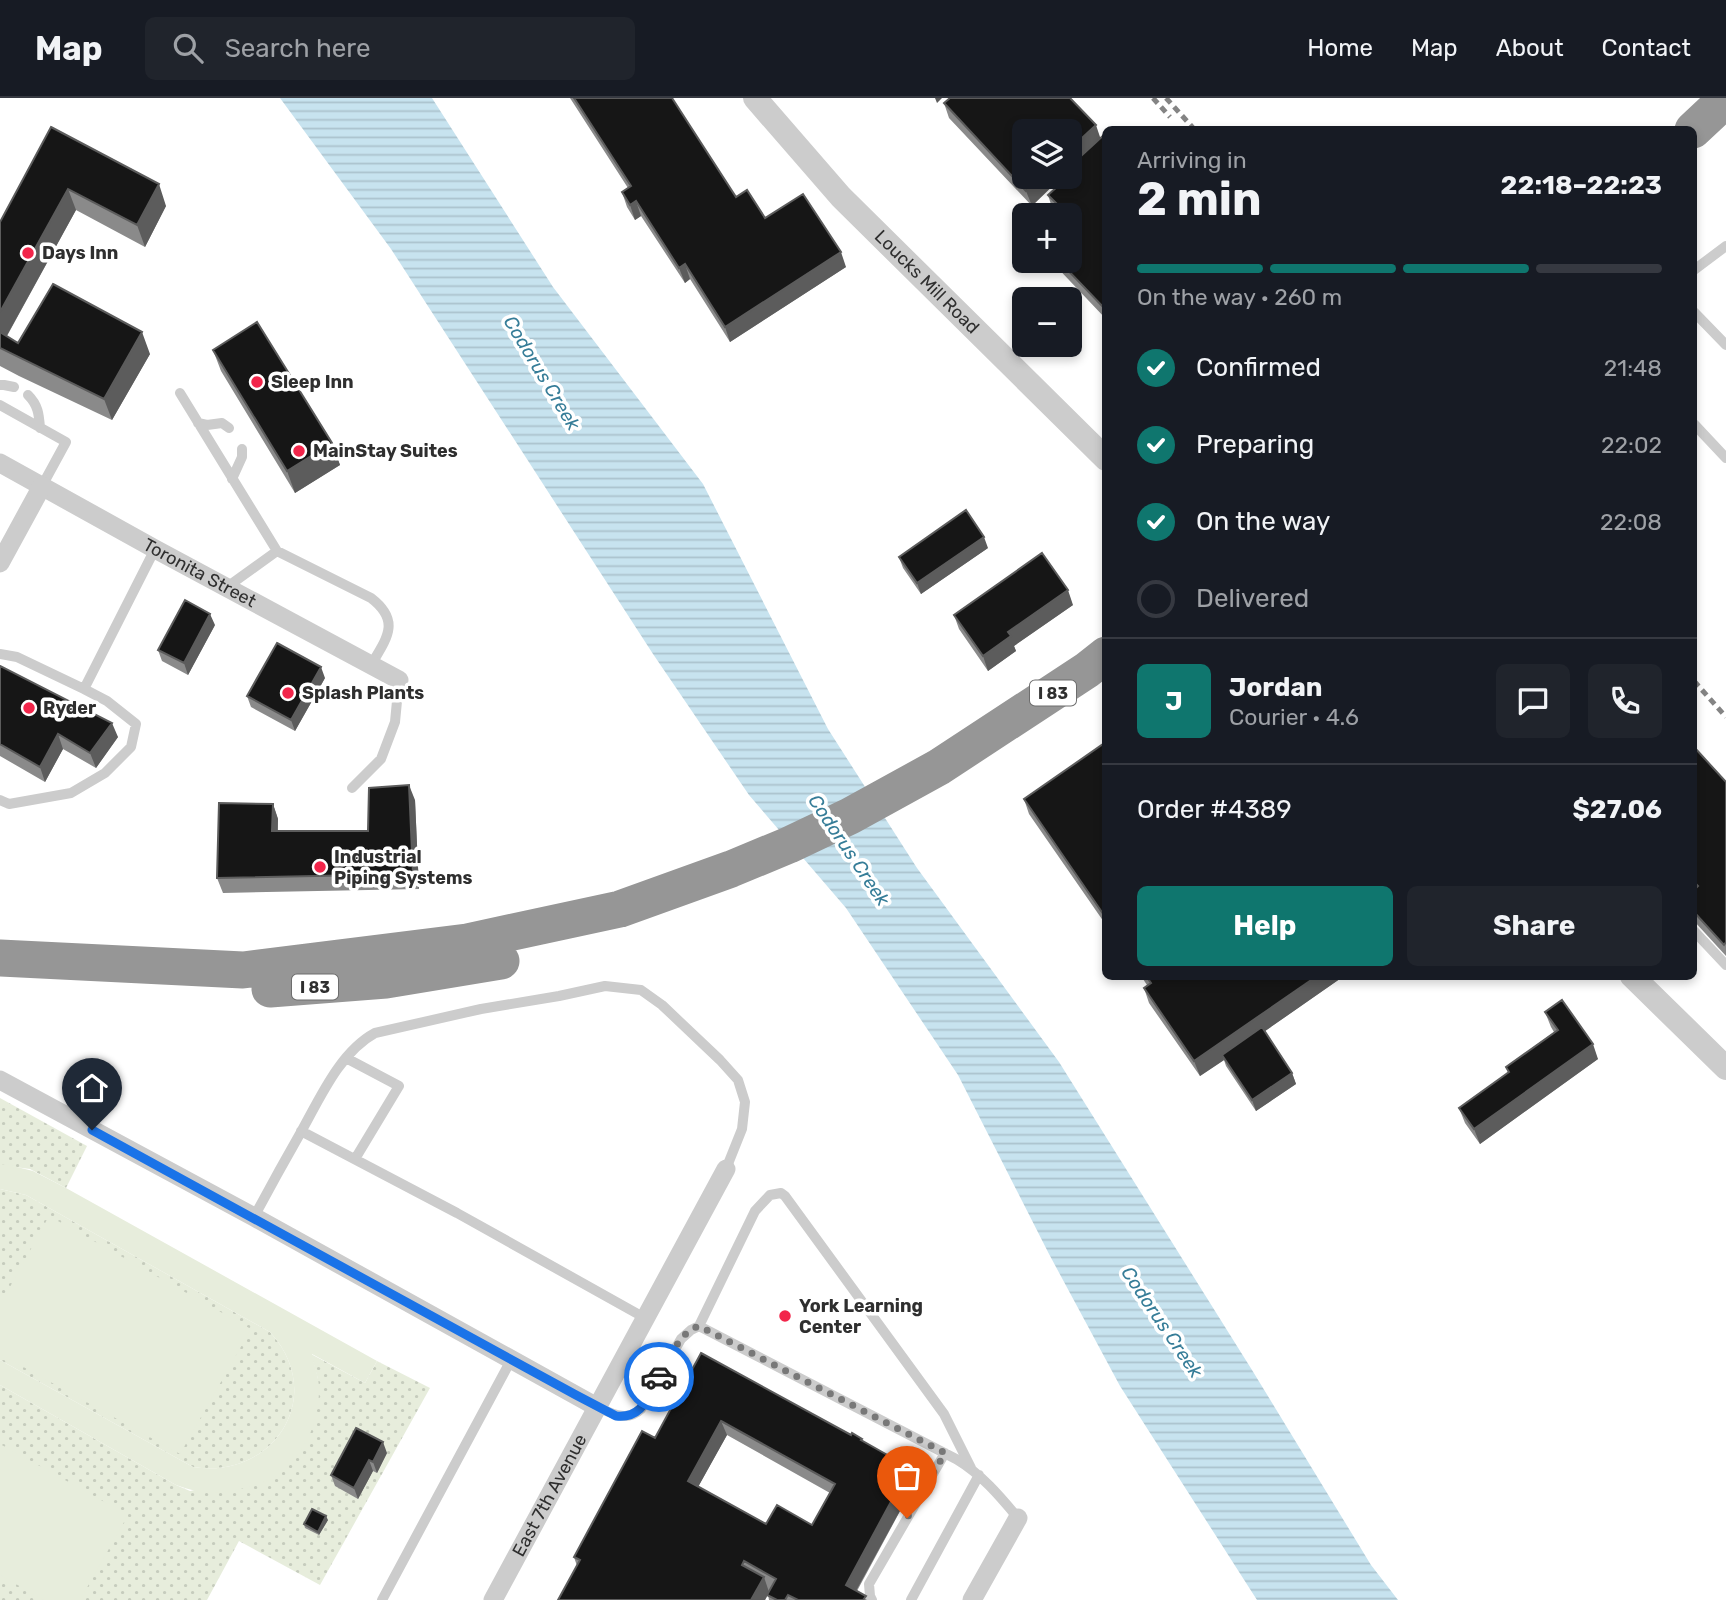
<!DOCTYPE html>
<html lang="en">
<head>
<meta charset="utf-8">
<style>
  :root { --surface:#171b24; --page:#20242c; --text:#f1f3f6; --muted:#9ea1a6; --line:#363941; --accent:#0f766e }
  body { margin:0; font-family:Rubik,sans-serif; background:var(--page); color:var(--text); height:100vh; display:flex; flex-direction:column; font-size:26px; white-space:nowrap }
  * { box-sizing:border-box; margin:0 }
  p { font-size:23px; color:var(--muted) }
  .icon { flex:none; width:38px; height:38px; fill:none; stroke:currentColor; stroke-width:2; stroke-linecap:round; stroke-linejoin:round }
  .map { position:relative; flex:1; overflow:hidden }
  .sheet { position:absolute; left:1102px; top:28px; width:595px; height:854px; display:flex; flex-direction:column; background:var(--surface); border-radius:10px; box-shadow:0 4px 10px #0003 }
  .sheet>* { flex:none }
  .buttons { position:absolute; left:1012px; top:21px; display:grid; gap:14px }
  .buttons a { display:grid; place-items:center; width:70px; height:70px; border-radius:10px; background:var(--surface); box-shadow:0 4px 10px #0003; font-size:35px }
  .pin { position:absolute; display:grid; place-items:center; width:60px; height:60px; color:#fff; margin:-72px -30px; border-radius:50% 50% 50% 0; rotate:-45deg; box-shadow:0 0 7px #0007 }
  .pin .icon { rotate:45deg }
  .courier { position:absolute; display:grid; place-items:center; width:70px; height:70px; margin:-35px; border:5px solid #1a73e8; border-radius:50%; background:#fff; color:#222; box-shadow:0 2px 9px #0007 }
  .summary em { font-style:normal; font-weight:700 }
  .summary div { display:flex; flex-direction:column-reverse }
  .summary { display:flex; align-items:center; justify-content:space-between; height:119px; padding:0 35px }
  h1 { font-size:46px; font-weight:700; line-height:52px }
  .bar { display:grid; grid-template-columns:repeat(4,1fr); gap:10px 7px; align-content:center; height:84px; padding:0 35px }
  .bar i { height:9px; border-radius:5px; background:var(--line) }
  .bar .current { background:var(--accent) }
  .bar p { grid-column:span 4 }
  .line { display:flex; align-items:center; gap:18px; padding:0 35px; border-top:2px solid var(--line) }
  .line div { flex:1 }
  .round { display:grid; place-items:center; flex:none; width:74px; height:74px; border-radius:10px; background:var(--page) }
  ol { padding:0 35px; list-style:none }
  li { display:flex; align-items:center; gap:21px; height:77px }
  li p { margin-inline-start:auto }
  li .icon { padding:7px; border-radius:50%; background:var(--accent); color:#fff; stroke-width:4 }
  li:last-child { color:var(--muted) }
  li i { width:38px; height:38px; border:4px solid var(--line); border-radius:50% }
  .cta { display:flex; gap:14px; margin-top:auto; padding:14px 35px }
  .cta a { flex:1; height:80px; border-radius:10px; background:var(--accent); color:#fff; font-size:28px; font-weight:700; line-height:80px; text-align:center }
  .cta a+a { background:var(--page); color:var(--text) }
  header { display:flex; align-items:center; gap:42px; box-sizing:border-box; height:98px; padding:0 35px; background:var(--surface); border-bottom:2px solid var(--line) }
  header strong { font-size:33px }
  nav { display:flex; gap:38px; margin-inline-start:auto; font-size:24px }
  .search { width:490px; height:63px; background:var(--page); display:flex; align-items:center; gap:18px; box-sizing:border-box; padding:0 24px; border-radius:10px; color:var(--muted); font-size:26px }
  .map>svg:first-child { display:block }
</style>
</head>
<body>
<header>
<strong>Map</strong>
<div class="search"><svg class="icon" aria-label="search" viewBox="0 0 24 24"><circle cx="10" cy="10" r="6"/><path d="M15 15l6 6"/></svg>Search here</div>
<nav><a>Home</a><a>Map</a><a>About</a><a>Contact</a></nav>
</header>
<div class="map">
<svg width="1726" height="1502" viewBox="0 0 1726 1502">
  <defs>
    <pattern id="grass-dots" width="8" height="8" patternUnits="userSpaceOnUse" patternTransform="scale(1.75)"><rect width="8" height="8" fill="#e7eddc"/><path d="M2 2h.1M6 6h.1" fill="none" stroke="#c6ccbd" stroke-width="1.8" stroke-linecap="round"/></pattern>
    <pattern id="water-rules" width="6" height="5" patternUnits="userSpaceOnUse" patternTransform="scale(1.75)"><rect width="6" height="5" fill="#c7e3ef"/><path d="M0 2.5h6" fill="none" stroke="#abc3cd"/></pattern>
  </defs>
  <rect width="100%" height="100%" fill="#fff"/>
  <path fill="url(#grass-dots)" d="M0,1000L87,1048L66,1090L30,1071L0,1067Z
    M0,1091L26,1097L270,1234C328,1297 274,1382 193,1369L0,1262Z
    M311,1256L365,1285L377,1263L430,1290L320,1487L239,1443L207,1502H0V1287L176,1387L190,1393L278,1375L318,1281Z"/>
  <path fill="#e7eddc" d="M5,1066L33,1073L66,1090L377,1263L365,1285L312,1256C314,1268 320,1281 319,1294C318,1329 302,1362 271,1381C265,1384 257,1386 250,1388C225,1397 201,1397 176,1387L0,1287V1262L193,1369C274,1382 328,1297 270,1234L26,1097L0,1091V1067Z
    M49,1118L251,1231L180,1356L0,1256V1207Z
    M0,1346L128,1417L80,1502H44L0,1477Z"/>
  <path fill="url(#water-rules)" d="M280,0H432L553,189L703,386L828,631L917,770L1059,964L1252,1272L1371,1467L1398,1502H1257L1120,1288L1049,1156L958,977L846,810L749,697L653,556L391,151Z"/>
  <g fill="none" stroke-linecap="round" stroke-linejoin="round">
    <path stroke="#ccc" stroke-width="10" d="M1694,172L1726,148
      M1694,214L1726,247
      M0,287H4L14,289
      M180,295L277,453L371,500C401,523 387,540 371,567
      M28,297C38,307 39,316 40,330
      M0,307L66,344L42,388
      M198,325L207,327L222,325L229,330
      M1694,326L1726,360
      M232,381L242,359V351
      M227,489L277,453
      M0,556L17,559L84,591L107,603L136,626L131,649L105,675L71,695L9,706L0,702
      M84,591L155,451
      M352,690L381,661L395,624L399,582
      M1694,833L1726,867
      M346,960L399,988L355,1061
      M301,1033L457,1115L645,1220
      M254,1119C269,1091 285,1062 301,1034C320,1000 340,954 375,935L481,911L559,898L605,888L641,892L662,907L720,962L738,982L745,1004L742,1031L726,1071
      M699,1228L755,1113L770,1097L781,1095L785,1098L944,1316L971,1370
      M597,1309C613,1316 627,1324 641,1311L681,1241L691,1232L699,1228L956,1361C981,1376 999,1397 1018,1420
      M382,1502L511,1262
      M872,1502L870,1498L869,1486L945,1355
      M911,1502L979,1377"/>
    <g stroke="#ccc" stroke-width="19">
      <path id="s1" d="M0,365L155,451L399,582"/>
      <path d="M0,465L42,388"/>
      <path d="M0,982L254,1119L597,1309"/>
      <path id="s2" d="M493,1502L726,1071"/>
      <path d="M972,1502L1018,1420"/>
    </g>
    <g stroke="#ccc" stroke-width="24">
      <path id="s3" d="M755,0L841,99L1106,361"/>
      <path d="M1632,878L1726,970"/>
    </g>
    <path stroke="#969696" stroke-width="37" d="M1693,32L1726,1
      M0,860L243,872L467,844L620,811L731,771L789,747L850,718L939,669L1087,572L1106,557
      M270,891L386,882L501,863"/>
    <path stroke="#848484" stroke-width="5" stroke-dasharray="7 5" stroke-linecap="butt" d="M1153,0L1170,19
      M1166,0L1195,32
      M1694,583L1726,619"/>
  </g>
  <path fill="#8a8a8a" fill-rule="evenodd" d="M570,0H672L736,99L765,120L846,169L730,244L690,181L685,185L641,118L635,122L627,109L622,94L628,90Z
    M944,5L1100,40L1106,35V221L1051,163H1069L1048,97L1066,81L1065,79H1069V33L1032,108L949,20Z
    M51,29L166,108L145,149L76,112L7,238L18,245L150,256L112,322L19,278L0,268V124Z
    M213,252L332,345L340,367L295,395L221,273Z
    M988,450L921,496L903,470L899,459Z
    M1073,507L1014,548L1016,553L988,573L959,531L954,517Z
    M215,527L188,577L162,563L158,552Z
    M0,568L118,639L96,670L63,651L45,684L0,658Z
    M325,580L295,633L251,609L247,598Z
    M1106,644V827L1029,716L1024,701Z
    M1694,649L1726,684V858L1694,823Z
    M415,702L419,791L223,795L217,780L273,706L278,721V733H368Z
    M1141,878H1344L1265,933L1292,975L1296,986L1256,1013L1226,968L1224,962L1200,978L1149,905L1144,890L1147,887Z
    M1545,914L1598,961L1480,1046L1465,1025L1459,1010L1508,975L1506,969L1554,934L1551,929Z
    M701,1255L863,1344L919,1378L857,1493L867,1502H769L768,1497L765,1502H558L577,1468L574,1459L655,1340ZM727,1337L830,1395L812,1427L766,1426L698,1389Z
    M387,1355L377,1375L373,1373L358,1401L335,1388L331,1377Z
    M328,1422L319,1437L305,1430L304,1426Z"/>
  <path fill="#5c5c5c" d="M935,0H942L937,5Z
    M1096,27L1101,42L1069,72V52Z
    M1041,79H1062L1032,108L1026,93Z
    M159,86L166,108L145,149L137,127Z
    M68,91L76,112L0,250V214Z
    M636,103L641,118L635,122L630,107Z
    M841,154L846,169L730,244L725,229Z
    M685,166L690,181L685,185L679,170Z
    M142,234L150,256L112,322L104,301Z
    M332,345L340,367L295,395L287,373Z
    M984,439L988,450L921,496L917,485Z
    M1068,492L1073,507L1014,548L1016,553L988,573L983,558L1008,534Z
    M210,516L215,527L188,577L184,565Z
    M321,569L325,580L295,633L291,622Z
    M112,625L118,639L96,670L90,655Z
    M58,636L63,651L45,684L40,669Z
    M409,687L415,702L419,791L413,776Z
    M273,706L278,721L277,748L272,733Z
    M1317,878H1344L1225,961L1222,957L1224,962L1200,978L1194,963Z
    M1593,946L1598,961L1480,1046L1474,1031Z
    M1292,975L1296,986L1256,1013L1252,1002Z
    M721,1323L727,1337L693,1398L688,1383Z
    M383,1344L387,1355L377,1375L373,1364Z
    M369,1362L373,1373L358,1401L354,1390Z
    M913,1363L919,1378L851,1502L846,1487Z
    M326,1418L328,1422L319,1437L318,1434Z
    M764,1479L769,1494L765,1502H751Z"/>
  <path fill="#161616" stroke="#5c5c5c" stroke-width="2" fill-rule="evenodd" d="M574,0H672L736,99L747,92L765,120L803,96L841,154L725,229L685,166L679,170L636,103L630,107L622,94L631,88Z
    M950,0H1070L1096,27L1069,52V33H1024V79H1041L1026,93L944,5Z
    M51,29L159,86L137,127L68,91L0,214V124Z
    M1106,35V212L1059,163H1069V117H1043L1056,105L1048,97L1068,79H1069V69Z
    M53,186L142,234L104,301L0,250V234L18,245Z
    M257,224L332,345L287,373L213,252Z
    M966,412L984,439L917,485L899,459Z
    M1042,455L1068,492L1008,534L1011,538L983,558L954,517Z
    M185,502L210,516L184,565L158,552Z
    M277,545L321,569L291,622L247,598Z
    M0,568L112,625L90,655L58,636L40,669L0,646Z
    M1106,644V820L1024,701Z
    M1694,649L1726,684V844L1724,847L1694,814V792L1698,788L1694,784Z
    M409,687L413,776L217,780L219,705L273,706L272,733H368L369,690Z
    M1146,878H1317L1194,963L1144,890L1151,885Z
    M1562,902L1593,946L1474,1031L1459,1010L1509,974L1506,969L1558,932L1545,914Z
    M1262,929L1292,975L1252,1002L1222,957Z
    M701,1255L851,1337L852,1335L862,1341L861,1342L898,1363L902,1357L913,1363L846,1487L866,1498L863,1502H798L788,1497L785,1502H777L767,1497L776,1481L744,1463L742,1467L764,1479L751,1502H558L580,1462L574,1459L642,1333L655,1340ZM721,1323L835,1386L812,1427L777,1407L766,1426L688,1383Z
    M356,1330L383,1344L373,1364L369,1362L354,1390L331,1377Z
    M312,1411L326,1418L318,1434L304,1426Z"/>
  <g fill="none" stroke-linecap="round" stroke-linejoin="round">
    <path stroke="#787878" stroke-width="7" stroke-dasharray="0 12.6" d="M659,1279C670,1261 678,1235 699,1228L945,1355L907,1420"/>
    <path stroke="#1a73e8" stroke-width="9" d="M92,1032L576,1297L616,1318C643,1321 648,1298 659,1279"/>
  </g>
  <g fill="#f2254a" stroke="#fff" stroke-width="2.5">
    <circle cx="28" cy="155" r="7"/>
    <circle cx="257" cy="284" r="7"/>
    <circle cx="299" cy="353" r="7"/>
    <circle cx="288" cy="595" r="7"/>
    <circle cx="29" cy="610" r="7"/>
    <circle cx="320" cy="769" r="7"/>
    <circle cx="785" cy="1218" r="7"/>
  </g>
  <g text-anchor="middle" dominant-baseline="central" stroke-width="7" stroke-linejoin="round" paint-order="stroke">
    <g fill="#fff" stroke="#6d6d6d" stroke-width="2">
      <rect x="1030" y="582.5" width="46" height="25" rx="5"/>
      <rect x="292" y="876.5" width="46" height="25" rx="5"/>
    </g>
    <g font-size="16" font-weight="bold" fill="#2f2f2f">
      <text x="1053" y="595">I 83</text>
      <text x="315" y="889">I 83</text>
    </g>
    <g font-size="18" font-weight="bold" fill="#2f2f2f" stroke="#fff" text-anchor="start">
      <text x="42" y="155">Days Inn</text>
      <text x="271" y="284">Sleep Inn</text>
      <text x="313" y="353">MainStay Suites</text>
      <text x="302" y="595">Splash Plants</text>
      <text x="43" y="610">Ryder</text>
      <text x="334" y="759">Industrial<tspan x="334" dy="21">Piping Systems</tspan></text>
      <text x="799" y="1208">York Learning<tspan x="799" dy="21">Center</tspan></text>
    </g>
    <g font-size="18" fill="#2f2f2f" stroke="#fff">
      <text stroke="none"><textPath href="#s3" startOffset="252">Loucks Mill Road</textPath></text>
      <text stroke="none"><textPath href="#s1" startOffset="228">Toronita Street</textPath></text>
      <text stroke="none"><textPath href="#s2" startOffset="119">East 7th Avenue</textPath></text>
    </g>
    <g font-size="19" font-style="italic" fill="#367d98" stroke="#fff">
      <text transform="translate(542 275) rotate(59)">Codorus Creek</text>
      <text transform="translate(849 752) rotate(56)">Codorus Creek</text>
      <text transform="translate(1162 1224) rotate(56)">Codorus Creek</text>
    </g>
  </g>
</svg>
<div class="buttons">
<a><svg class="icon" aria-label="layers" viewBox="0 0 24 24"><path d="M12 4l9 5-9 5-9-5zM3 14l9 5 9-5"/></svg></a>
<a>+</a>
<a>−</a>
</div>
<div class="pin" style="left:907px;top:1420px;background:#ea580c"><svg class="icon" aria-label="bag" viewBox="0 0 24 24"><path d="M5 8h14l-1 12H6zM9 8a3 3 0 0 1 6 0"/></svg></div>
<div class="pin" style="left:92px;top:1032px;background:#1f2937"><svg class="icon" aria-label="home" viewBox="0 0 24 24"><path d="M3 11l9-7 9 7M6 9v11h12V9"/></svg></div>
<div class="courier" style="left:659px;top:1279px"><svg class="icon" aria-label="car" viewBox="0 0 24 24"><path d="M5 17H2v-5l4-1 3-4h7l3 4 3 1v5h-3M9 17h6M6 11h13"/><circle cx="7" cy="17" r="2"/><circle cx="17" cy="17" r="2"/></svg></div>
<section class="sheet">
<div class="summary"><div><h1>2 min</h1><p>Arriving in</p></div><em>22:18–22:23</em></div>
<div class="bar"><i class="current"></i><i class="current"></i><i class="current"></i><i></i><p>On the way · 260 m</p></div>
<ol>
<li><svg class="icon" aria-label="check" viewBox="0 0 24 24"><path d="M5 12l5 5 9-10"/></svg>Confirmed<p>21:48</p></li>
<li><svg class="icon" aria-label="check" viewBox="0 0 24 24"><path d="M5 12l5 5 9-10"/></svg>Preparing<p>22:02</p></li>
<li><svg class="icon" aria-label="check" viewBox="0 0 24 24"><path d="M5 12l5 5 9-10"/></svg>On the way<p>22:08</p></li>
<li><i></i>Delivered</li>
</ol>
<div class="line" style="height:126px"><b class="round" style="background:var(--accent);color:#fff">J</b><div><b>Jordan</b><p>Courier · 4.6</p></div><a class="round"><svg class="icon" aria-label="chat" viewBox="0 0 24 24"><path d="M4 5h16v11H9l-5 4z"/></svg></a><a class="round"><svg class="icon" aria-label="phone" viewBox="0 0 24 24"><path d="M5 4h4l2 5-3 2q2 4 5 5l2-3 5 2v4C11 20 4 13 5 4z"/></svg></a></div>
<div class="line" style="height:91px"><div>Order #4389</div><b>$27.06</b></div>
<div class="cta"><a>Help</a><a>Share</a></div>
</section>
</div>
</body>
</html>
